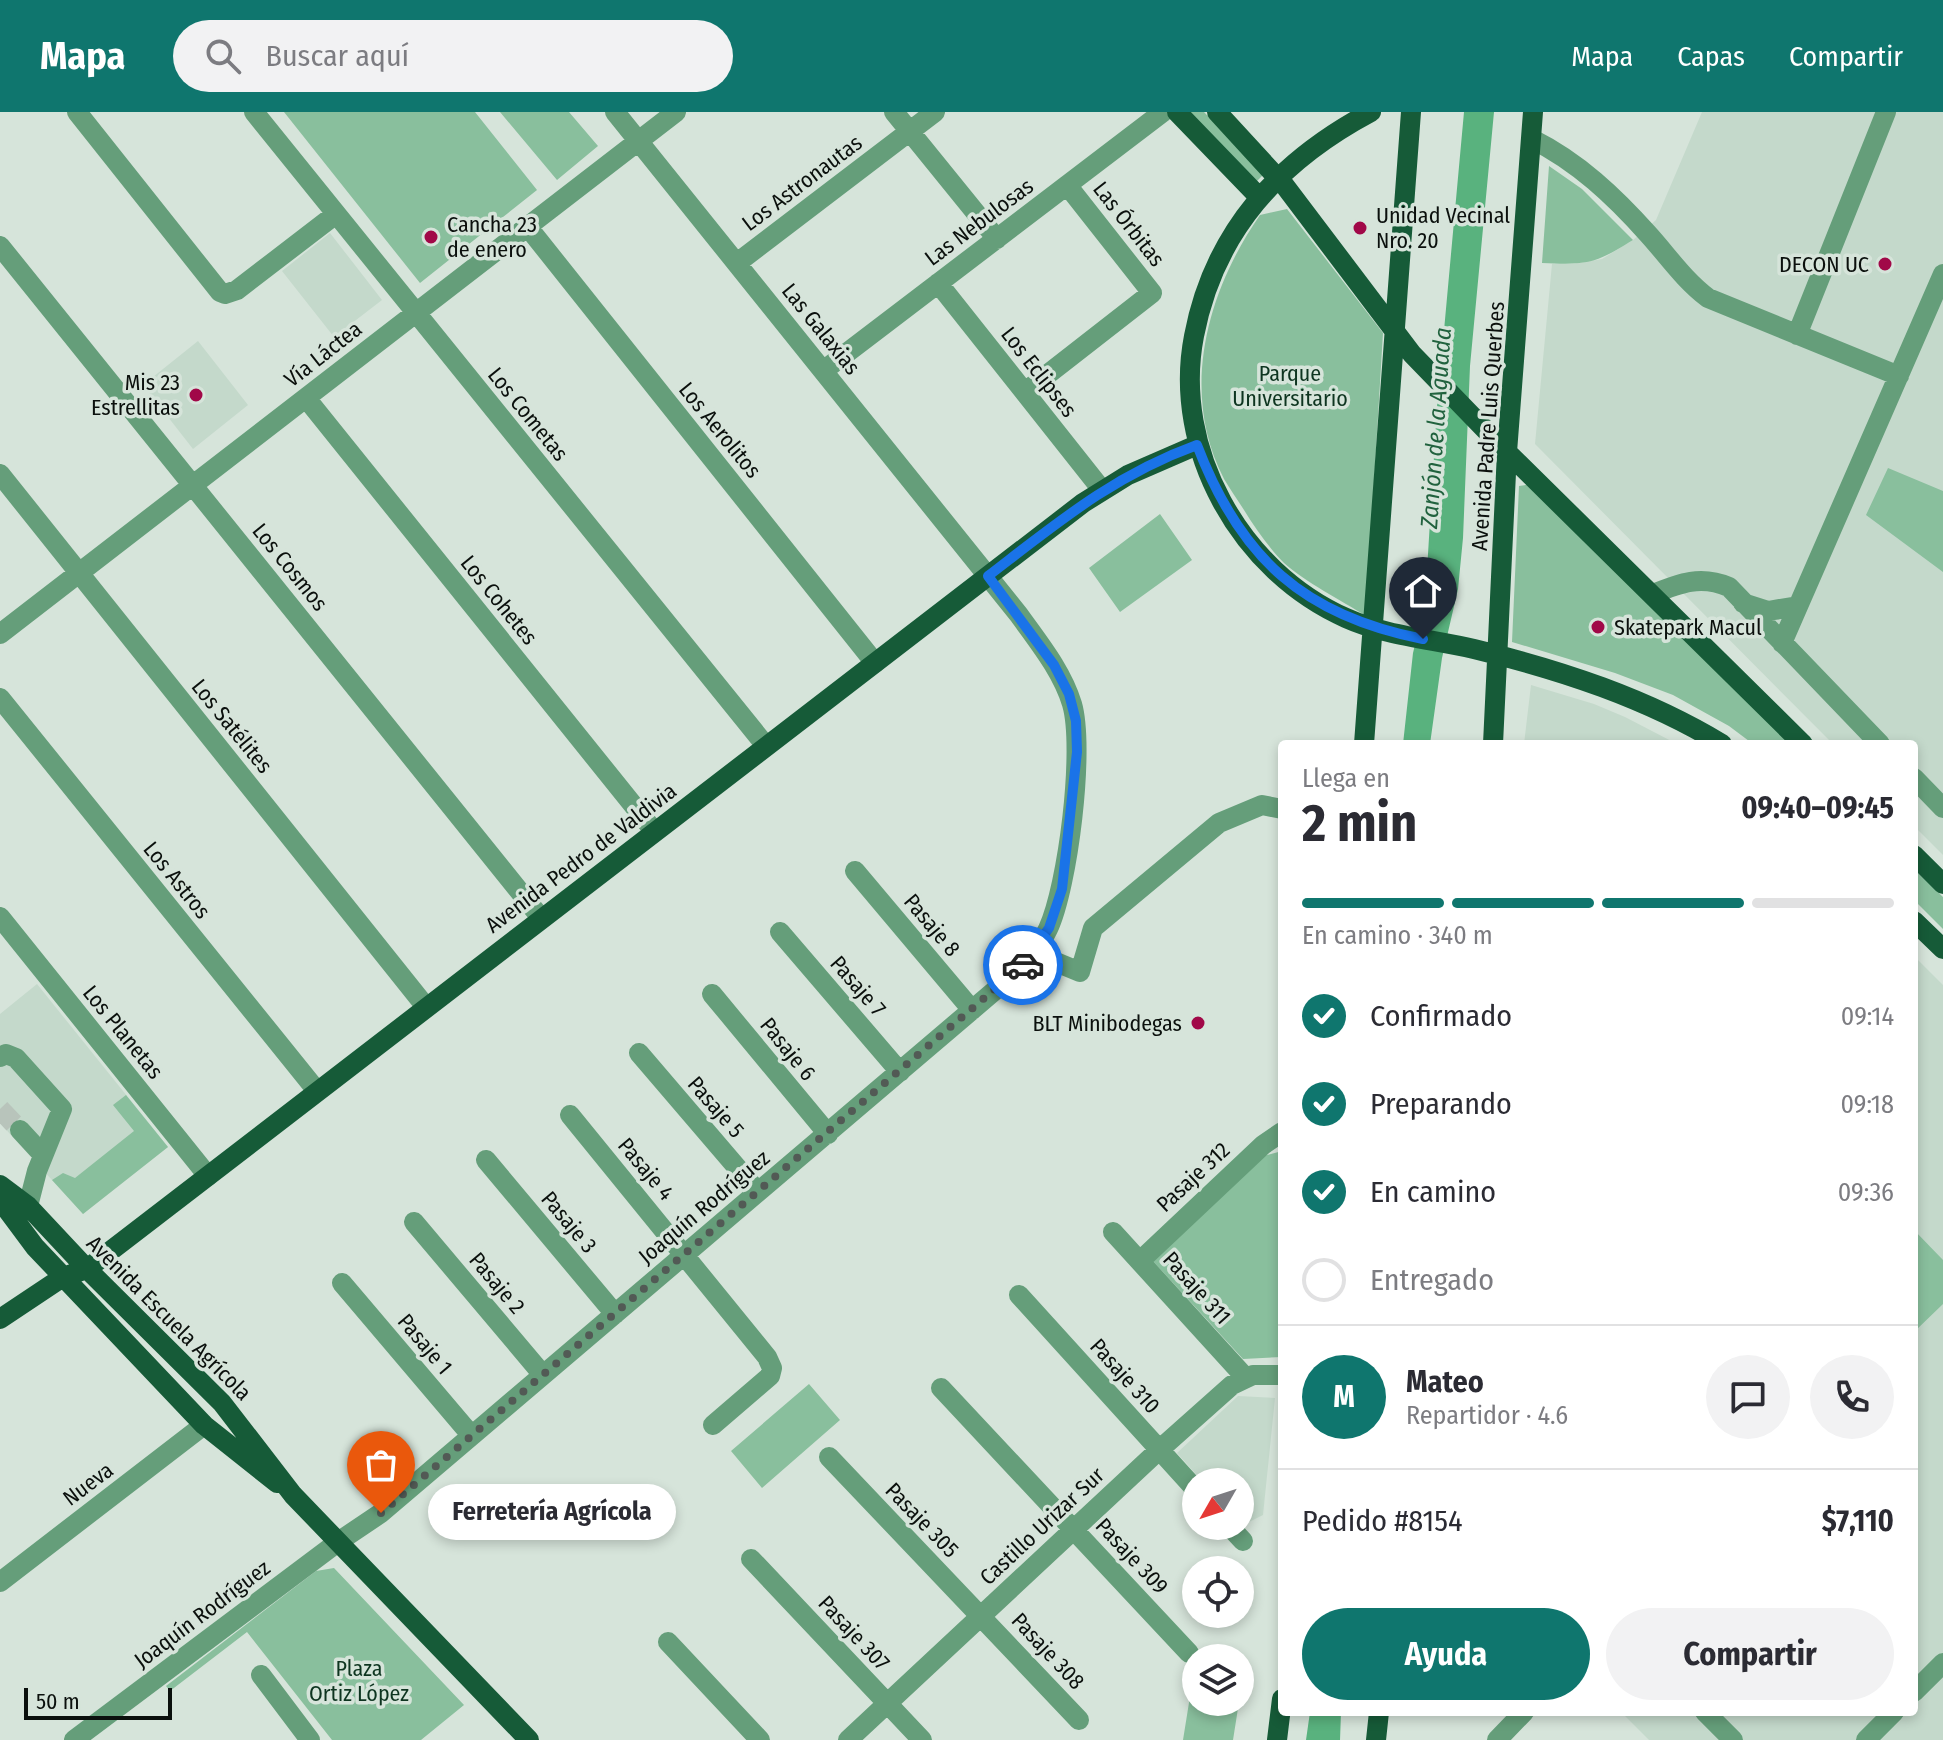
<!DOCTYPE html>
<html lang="es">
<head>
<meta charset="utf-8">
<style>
  :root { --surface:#fff; --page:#f2f2f3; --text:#2b2b33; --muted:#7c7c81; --line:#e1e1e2; --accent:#0f766e }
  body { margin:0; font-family:"Fira Sans Condensed",sans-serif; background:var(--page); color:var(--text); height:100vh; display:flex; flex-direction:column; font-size:30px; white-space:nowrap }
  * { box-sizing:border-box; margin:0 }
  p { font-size:26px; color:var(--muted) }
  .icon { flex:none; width:44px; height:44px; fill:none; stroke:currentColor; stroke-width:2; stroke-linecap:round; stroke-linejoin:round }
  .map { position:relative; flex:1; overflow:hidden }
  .side { position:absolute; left:1278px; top:628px; width:640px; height:976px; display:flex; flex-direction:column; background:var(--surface); border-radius:8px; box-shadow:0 4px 12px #0003 }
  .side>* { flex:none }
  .needle { width:52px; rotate:231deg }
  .fabs { position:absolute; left:1182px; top:1356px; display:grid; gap:16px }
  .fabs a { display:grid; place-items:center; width:72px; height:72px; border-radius:50%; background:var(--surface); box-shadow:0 4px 12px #0003; font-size:40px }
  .scale { position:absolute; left:24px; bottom:20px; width:148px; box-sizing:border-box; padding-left:8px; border:4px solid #0b100d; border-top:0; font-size:22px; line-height:28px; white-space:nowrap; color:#0b100d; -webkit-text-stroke:6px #d6e4da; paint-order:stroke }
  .pin { position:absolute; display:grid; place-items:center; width:68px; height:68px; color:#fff; margin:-82px -34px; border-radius:50% 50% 50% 0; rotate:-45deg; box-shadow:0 0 8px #0007 }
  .pin .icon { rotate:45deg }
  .courier { position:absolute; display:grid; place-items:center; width:80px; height:80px; margin:-40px; border:6px solid #1a73e8; border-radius:50%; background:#fff; color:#222; box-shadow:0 2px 10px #0007 }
  .bubble { position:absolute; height:56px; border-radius:28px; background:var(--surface); box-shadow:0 4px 12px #0003; font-size:26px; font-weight:700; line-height:56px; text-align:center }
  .summary em { font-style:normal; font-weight:700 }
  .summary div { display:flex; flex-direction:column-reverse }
  .summary { display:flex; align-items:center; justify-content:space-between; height:136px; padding:0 24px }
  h1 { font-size:52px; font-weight:700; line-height:60px }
  .bar { display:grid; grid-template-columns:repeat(4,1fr); gap:12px 8px; align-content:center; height:96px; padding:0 24px }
  .bar i { height:10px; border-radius:6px; background:var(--line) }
  .bar .on { background:var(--accent) }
  .bar p { grid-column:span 4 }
  .line { display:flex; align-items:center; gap:20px; padding:0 24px; border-top:2px solid var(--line) }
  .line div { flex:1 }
  .round { display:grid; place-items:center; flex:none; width:84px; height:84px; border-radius:42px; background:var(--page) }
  ol { padding:0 24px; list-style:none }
  li { display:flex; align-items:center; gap:24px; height:88px }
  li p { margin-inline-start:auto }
  li .icon { padding:8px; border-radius:50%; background:var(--accent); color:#fff; stroke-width:4 }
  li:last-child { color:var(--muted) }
  li i { width:44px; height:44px; border:4px solid var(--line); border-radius:50% }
  .action { display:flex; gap:16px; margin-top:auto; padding:16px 24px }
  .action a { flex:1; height:92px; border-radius:48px; background:var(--accent); color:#fff; font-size:32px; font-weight:700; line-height:92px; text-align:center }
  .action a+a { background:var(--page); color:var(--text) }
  header { display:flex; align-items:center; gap:48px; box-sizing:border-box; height:112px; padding:0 40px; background:var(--accent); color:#fff }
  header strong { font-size:38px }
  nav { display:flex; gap:44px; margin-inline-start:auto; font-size:28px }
  .search { width:560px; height:72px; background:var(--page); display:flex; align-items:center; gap:20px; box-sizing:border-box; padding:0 28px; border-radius:44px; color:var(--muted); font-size:30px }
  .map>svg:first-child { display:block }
</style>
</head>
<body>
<header>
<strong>Mapa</strong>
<div class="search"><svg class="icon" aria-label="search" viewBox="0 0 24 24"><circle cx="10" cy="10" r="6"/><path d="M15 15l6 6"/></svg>Buscar aquí</div>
<nav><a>Mapa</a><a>Capas</a><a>Compartir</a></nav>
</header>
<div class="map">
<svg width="1943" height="1628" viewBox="0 0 1943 1628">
  <rect width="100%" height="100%" fill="#d6e4da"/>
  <path fill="#c4d9cb" d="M1702,0H1943V743L1914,714V632H1833L1535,332L1552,152H1574L1602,147L1633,128L1656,108Z
    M330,121L382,188L334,225L282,159Z
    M198,229L248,293L193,337L143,273Z
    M1531,573L1594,592L1625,605L1677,632H1524Z
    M1914,844L1943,873V1628H1649L1621,1600H1914Z
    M37,872L168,1035L83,1102L0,1011V902Z
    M1238,1284L1275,1286L1263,1403L1241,1414L1240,1370H1203L1177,1341Z"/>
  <path fill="#89bf9d" d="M284,0H475L537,78L420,171Z
    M500,0H569L598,34L557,68Z
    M1188,0H1204L1264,62L1256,70Z
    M1549,54L1582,77L1633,128C1595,152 1587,153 1542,151Z
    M1287,97L1383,221L1366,504C1341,488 1305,470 1284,451C1269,436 1255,416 1244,398C1237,387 1230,377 1224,367C1179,280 1207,179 1260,103Z
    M1888,356L1943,379V460L1866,403Z
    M1532,372L1791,632H1753L1729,614L1673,583L1615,561L1512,530L1519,374Z
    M1160,402L1192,448L1120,500L1089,456Z
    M1914,757L1943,785V817L1914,788Z
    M126,983L168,1035L83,1102L52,1068L63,1061L75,1066L134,1019L113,993Z
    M1282,1039V1245L1243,1247L1151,1147L1263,1044Z
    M1914,1118L1943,1148V1192L1914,1220Z
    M809,1272L840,1308L762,1376L731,1339Z
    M334,1456L464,1593L421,1628H332L247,1520L170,1579L166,1574L316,1459Z
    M1192,1572L1196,1573V1590H1239L1233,1628H1183Z"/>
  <path fill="#59b27e" d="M1464,0H1494L1470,254L1463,426L1458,477L1442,546L1430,632H1403L1413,541L1425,491L1437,295Z
    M1310,1600H1341L1340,1628H1306Z"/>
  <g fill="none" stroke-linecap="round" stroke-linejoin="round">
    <path stroke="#b8c4bb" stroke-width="20" stroke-dasharray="20 10" stroke-linecap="butt" d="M0,997L20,1018"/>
    <path stroke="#659e7a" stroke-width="20" d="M77,0L220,180L225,182L237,178L336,102
      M254,0L766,634
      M894,0L997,127
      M1532,27C1578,50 1614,84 1648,122C1668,144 1684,168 1708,186L1899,264
      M527,114L875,551
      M0,134L541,806
      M737,151L935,0
      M938,171L1102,378
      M1797,223L1886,0
      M823,259L1163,0
      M1025,280L1152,181L1067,73
      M306,286L654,719
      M0,362L426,895
      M1653,482C1680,471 1701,463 1729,475L1880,632
      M1743,491L1768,499L1798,494
      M0,522L676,0
      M1782,531L1943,162
      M0,586L317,979
      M1914,666L1943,696
      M855,759L972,898
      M0,805L208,1064
      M780,820L900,960
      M1034,841L1080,860L1093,816L1219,711L1262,693L1282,697
      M712,882L828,1022
      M639,941L758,1080
      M0,945L6,942L16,946L62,997L37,1059L28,1094
      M570,1003L767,1245L772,1256L770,1264L713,1313
      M20,1018L43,1043
      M486,1048L615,1202
      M414,1110L543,1263
      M1113,1120L1245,1265
      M1140,1149L1263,1033L1282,1020
      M342,1171L471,1323
      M1019,1183L1196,1378
      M941,1276L1189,1541
      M829,1345L1079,1608
      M1229,1414L1243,1429
      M751,1447L922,1628
      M0,1470L204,1313
      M668,1530L760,1628
      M261,1563L310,1628
      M1914,1580L1943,1551
      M1705,1600L1733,1628
      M74,1628L338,1430L381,1401L1006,869C1023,854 1038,838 1048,817C1068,774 1085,637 1072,592C1062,559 1039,531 1019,503L615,0
      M848,1628L1159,1338L1232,1273L1253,1263H1282
      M1497,1628L1524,1600
      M1866,1628L1894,1600"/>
    <path stroke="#165b38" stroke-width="20" d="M1177,0L1259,85
      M1217,0L1285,74L1412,242L1507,340L1803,632
      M1371,0C1279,49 1214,119 1194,224C1172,337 1240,459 1346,506C1386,524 1431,527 1474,537C1561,558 1646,586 1722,632
      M1364,632L1411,0
      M1493,632L1507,340L1533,0
      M1914,743L1943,772
      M1914,809L1943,837
      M0,1073L28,1094L87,1157L222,1291L293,1383L529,1628
      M0,1088L35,1135L204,1313L277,1371
      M0,1207L63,1165L87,1157L1083,391L1128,363L1197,333
      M1277,1628L1282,1587
      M1376,1628L1379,1600"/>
  </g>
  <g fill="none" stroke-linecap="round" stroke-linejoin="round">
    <path stroke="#525a55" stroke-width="8" stroke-dasharray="0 14.4" d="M381,1401L1023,853"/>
    <path stroke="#1a73e8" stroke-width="10" d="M1023,853L1049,816L1062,777L1077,640L1076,609L1069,582L1054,553L988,464C1057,411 1114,363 1197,333C1240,446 1304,504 1423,527"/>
  </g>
  <g fill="#a10848" stroke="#d6e4da" stroke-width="3">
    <circle cx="1360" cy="116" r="8"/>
    <circle cx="431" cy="125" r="8"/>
    <circle cx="1885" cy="152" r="8"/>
    <circle cx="196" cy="283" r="8"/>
    <circle cx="1598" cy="515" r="8"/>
    <circle cx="1198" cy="911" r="8"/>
  </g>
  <g text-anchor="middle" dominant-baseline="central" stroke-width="7" stroke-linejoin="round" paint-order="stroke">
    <g font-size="22" fill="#0b100d" stroke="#d6e4da">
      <text transform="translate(802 71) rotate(-37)">Los Astronautas</text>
      <text transform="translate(979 110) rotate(-37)">Las Nebulosas</text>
      <text transform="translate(1129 112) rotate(52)">Las Órbitas</text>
      <text transform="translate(821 217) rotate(51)">Las Galaxias</text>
      <text transform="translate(323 242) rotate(-38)">Vía Láctea</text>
      <text transform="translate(1039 260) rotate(52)">Los Eclipses</text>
      <text transform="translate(528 302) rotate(51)">Los Cometas</text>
      <text transform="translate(1488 314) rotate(-86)">Avenida Padre Luis Querbes</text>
      <text transform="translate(720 318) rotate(51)">Los Aerolitos</text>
      <text transform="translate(290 455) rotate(51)">Los Cosmos</text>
      <text transform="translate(499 488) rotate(51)">Los Cohetes</text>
      <text transform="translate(232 614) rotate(51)">Los Satélites</text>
      <text transform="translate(581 746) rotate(-37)">Avenida Pedro de Valdivia</text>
      <text transform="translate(177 768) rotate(51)">Los Astros</text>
      <text transform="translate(932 813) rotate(50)">Pasaje 8</text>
      <text transform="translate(858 874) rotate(49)">Pasaje 7</text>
      <text transform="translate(123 920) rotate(51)">Los Planetas</text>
      <text transform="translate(788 937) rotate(51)">Pasaje 6</text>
      <text transform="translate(716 995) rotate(49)">Pasaje 5</text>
      <text transform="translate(646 1057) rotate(50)">Pasaje 4</text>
      <text transform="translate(1193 1065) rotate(-43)">Pasaje 312</text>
      <text transform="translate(704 1095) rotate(-40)">Joaquín Rodríguez</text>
      <text transform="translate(569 1110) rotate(50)">Pasaje 3</text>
      <text transform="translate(497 1171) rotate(50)">Pasaje 2</text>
      <text transform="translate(1197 1176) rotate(48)">Pasaje 311</text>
      <text transform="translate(169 1206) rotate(45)">Avenida Escuela Agrícola</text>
      <text transform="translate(425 1232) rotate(50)">Pasaje 1</text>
      <text transform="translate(1125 1264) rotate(48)">Pasaje 310</text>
      <text transform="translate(88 1372) rotate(-37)">Nueva</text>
      <text transform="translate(922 1408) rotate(46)">Pasaje 305</text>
      <text transform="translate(1042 1414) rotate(-43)">Castillo Urizar Sur</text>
      <text transform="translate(1132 1444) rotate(47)">Pasaje 309</text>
      <text transform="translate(202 1502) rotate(-37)">Joaquín Rodríguez</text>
      <text transform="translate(854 1521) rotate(47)">Pasaje 307</text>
      <text transform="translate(1048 1539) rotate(47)">Pasaje 308</text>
    </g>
    <g font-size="22" fill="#0b100d" stroke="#d6e4da" text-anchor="start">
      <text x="1376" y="103">Unidad Vecinal<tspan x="1376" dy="25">Nro. 20</tspan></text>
      <text x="447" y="112">Cancha 23<tspan x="447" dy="25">de enero</tspan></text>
      <text x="1869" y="152" text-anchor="end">DECON UC</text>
      <text x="180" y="270" text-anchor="end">Mis 23<tspan x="180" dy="25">Estrellitas</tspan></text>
      <text x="1614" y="515">Skatepark Macul</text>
      <text x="1182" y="911" text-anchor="end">BLT Minibodegas</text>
    </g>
    <g font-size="22" fill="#0e3520" stroke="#d6e4da">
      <text x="1290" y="261">Parque<tspan x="1290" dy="25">Universitario</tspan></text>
      <text x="359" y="1556">Plaza<tspan x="359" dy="25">Ortiz López</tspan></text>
    </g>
    <g font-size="24" font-style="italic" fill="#21623e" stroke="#d6e4da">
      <text transform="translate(1436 316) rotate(-86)">Zanjón de la Aguada</text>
    </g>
  </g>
</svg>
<div class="fabs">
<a><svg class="needle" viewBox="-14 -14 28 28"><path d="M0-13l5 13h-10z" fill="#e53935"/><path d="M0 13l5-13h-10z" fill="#7c7c81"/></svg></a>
<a><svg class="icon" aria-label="locate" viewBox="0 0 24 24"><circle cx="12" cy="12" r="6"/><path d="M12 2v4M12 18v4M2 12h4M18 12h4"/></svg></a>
<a><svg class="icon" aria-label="layers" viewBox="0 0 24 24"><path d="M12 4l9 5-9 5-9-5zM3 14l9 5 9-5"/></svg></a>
</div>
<div class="scale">50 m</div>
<div class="pin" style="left:381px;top:1401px;background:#ea580c"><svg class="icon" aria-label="bag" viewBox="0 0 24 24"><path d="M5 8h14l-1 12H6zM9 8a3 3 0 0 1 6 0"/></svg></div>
<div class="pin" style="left:1423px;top:527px;background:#1f2937"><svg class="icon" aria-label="home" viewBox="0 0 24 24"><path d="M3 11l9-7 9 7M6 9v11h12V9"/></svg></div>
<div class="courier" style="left:1023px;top:853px"><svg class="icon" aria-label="car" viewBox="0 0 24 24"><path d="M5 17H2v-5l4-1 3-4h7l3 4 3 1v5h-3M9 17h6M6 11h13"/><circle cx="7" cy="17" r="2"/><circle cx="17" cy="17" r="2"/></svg></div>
<div class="bubble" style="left:428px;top:1372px;width:248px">Ferretería Agrícola</div>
<section class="side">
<div class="summary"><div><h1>2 min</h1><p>Llega en</p></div><em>09:40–09:45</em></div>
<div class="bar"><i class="on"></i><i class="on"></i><i class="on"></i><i></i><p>En camino · 340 m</p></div>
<ol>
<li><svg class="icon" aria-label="check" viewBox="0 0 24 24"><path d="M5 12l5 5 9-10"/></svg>Confirmado<p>09:14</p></li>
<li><svg class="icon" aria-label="check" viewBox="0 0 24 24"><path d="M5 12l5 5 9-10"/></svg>Preparando<p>09:18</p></li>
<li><svg class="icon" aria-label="check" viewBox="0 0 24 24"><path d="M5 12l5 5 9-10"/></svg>En camino<p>09:36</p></li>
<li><i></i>Entregado</li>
</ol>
<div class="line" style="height:144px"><b class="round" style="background:var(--accent);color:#fff">M</b><div><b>Mateo</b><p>Repartidor · 4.6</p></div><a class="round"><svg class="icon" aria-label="chat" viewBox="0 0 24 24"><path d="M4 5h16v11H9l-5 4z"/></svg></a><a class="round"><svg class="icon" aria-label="phone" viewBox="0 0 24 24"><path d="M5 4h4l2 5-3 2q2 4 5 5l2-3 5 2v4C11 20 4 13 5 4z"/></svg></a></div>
<div class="line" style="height:104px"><div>Pedido #8154</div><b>$7,110</b></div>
<div class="action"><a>Ayuda</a><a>Compartir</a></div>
</section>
</div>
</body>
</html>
